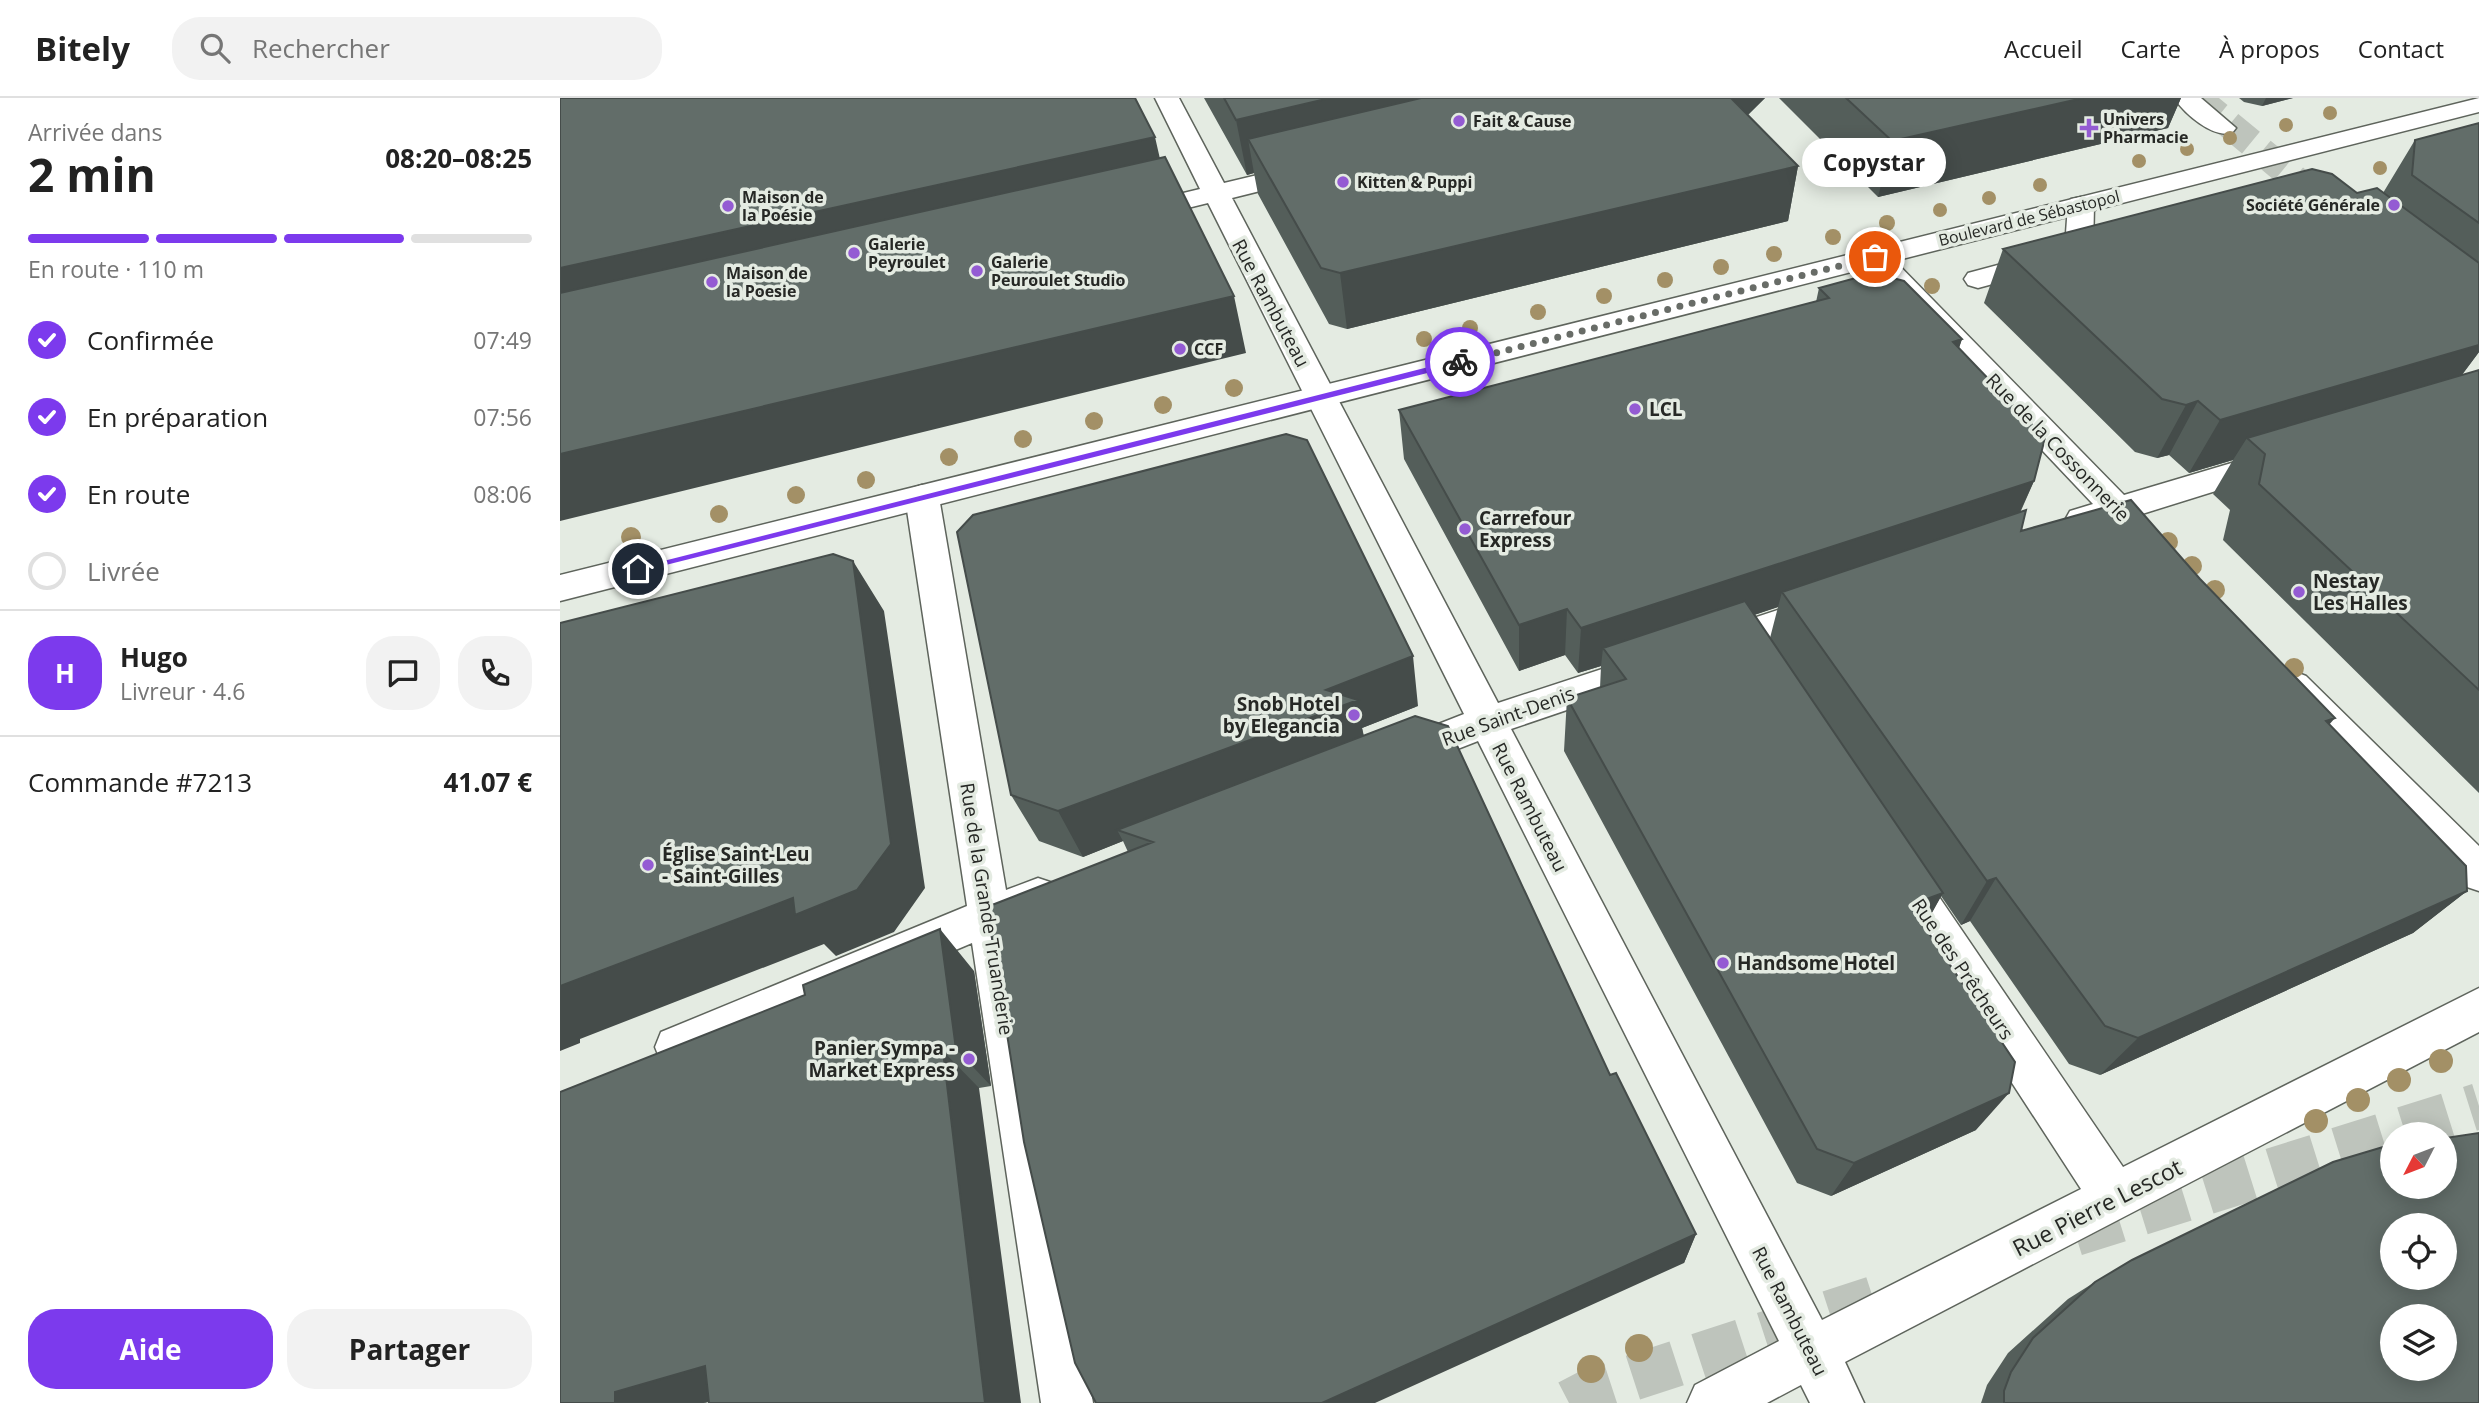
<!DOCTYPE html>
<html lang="fr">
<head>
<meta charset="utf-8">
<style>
  :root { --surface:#fff; --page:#f2f2f2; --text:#222; --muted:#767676; --line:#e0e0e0; --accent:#7c3aed }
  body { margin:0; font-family:"Open Sans",sans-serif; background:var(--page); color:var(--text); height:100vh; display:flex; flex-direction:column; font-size:26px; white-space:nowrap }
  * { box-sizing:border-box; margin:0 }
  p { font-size:23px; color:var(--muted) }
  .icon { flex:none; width:38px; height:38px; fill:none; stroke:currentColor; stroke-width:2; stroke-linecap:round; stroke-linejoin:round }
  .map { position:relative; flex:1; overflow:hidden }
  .drawer { display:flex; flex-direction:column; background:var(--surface); width:560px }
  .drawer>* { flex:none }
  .needle { width:46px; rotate:228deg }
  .fabs { position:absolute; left:1820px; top:1024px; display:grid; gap:14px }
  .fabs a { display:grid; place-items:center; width:77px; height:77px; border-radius:50%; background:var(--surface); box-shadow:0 4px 18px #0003; font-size:35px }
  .pin { position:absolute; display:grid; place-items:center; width:60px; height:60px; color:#fff; margin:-30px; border:4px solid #fff; border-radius:50%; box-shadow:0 2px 7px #0007 }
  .courier { position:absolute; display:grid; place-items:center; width:70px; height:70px; margin:-35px; border:5px solid #7c3aed; border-radius:50%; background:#fff; color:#222; box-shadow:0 2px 9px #0007 }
  .bubble { position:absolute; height:49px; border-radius:24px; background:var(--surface); box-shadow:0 4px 18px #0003; font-size:23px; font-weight:700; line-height:49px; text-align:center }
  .overview em { font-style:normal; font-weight:700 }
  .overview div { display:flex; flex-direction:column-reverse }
  .overview { display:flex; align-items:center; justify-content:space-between; height:119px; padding:0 28px }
  h1 { font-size:46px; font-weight:700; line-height:52px }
  .bar { display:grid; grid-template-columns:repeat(4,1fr); gap:10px 7px; align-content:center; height:84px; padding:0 28px }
  .bar i { height:9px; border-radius:5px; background:var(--line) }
  .bar .selected { background:var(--accent) }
  .bar p { grid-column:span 4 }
  .line { display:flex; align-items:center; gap:18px; padding:0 28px; border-top:2px solid var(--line) }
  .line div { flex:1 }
  .round { display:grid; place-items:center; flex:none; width:74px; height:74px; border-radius:28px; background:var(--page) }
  ol { padding:0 28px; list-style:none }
  li { display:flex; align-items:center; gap:21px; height:77px }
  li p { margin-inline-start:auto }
  li .icon { padding:7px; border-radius:50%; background:var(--accent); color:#fff; stroke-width:4 }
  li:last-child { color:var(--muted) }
  li i { width:38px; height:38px; border:4px solid var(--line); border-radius:50% }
  .cta { display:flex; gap:14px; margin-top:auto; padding:14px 28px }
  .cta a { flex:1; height:80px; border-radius:28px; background:var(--accent); color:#fff; font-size:28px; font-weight:700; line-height:80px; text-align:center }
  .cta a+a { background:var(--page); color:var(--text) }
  header { display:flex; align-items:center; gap:42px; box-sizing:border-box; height:98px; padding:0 35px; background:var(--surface); border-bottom:2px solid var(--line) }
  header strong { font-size:33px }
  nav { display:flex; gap:38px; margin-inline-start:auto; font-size:24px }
  .search { width:490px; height:63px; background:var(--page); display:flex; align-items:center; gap:18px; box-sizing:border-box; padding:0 24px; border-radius:28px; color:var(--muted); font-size:26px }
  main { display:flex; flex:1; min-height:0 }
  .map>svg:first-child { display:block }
</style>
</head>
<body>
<header>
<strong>Bitely</strong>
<div class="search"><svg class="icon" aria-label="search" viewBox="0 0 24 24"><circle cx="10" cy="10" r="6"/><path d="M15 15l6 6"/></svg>Rechercher</div>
<nav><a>Accueil</a><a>Carte</a><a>À propos</a><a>Contact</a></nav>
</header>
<main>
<section class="drawer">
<div class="overview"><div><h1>2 min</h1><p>Arrivée dans</p></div><em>08:20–08:25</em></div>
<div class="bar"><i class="selected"></i><i class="selected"></i><i class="selected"></i><i></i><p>En route · 110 m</p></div>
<ol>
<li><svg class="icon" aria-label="check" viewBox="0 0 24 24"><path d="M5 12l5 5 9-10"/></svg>Confirmée<p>07:49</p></li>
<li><svg class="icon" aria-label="check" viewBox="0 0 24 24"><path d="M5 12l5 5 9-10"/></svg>En préparation<p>07:56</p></li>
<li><svg class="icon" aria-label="check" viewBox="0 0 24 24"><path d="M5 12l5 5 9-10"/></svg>En route<p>08:06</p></li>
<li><i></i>Livrée</li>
</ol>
<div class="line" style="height:126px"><b class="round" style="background:var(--accent);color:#fff">H</b><div><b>Hugo</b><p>Livreur · 4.6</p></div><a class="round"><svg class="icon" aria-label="chat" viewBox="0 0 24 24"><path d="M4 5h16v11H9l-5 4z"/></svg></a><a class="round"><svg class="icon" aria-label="phone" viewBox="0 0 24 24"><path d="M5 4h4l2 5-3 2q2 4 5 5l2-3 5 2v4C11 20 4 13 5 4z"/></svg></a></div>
<div class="line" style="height:91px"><div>Commande #7213</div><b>41.07 €</b></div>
<div class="cta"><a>Aide</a><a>Partager</a></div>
</section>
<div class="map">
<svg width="1919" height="1305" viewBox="0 0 1919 1305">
  <rect width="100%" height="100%" fill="#e4ebe2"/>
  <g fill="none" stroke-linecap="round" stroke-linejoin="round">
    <path stroke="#bec4bc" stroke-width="28" stroke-dasharray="28 14" stroke-linecap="butt" d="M1637,0L1770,110"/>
    <path stroke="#bec4bc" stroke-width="46" stroke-dasharray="46 23" stroke-linecap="butt" d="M1515,1135L1919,1008
      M1009,1305L1032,1293L1335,1194"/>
    <defs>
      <path id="minor" d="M595,0H619L664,85L748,65L757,67L761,73L757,79L672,100L938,605L1091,555L1104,559L1109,569L1104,579L951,631L1262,1222L1521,1091L1326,791L1320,778L1326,765L1341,760L1356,765L1563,1069L1919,890V934L1285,1264L1304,1305H1250L1241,1287L1207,1305H1127L1135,1287L1219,1243L918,643L844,672L830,667L825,656L830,645L904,616L648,105L575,123L565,121L561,115L565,109L640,91Z
        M1614,0H1641L1676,30L1672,35C1652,40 1625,16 1614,0Z
        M1521,99L1531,101L1534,107L1533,154L1529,160L1418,190L1408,187L1404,181L1408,175L1505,149L1508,107L1511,101Z
        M1315,151L1325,153L1564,397L1712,353L1723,356L1728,364L1723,372L1582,416L1589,426L1584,435C1569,439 1562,436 1551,425L1522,434L1510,431L1505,422L1510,413L1533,406L1305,165L1301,159L1305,153Z
        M362,387L374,391L379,399L446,792L478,780L493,785L499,798L493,811L452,828L533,1305H481L412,845L117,970L101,964L95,949L101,934L407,808L345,399L350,391Z
        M1263,497L1276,501L1281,510L1276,519L1155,561L1142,557L1137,547L1142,537Z
        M1733,573L1746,578L1919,748V793L1904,788L1720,598L1714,588L1720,578Z"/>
      <path id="major" d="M1919,0V14L0,503V477Z"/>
    </defs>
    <use href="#minor" stroke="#5e645c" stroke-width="3"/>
    <use href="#major" stroke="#5e645c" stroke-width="3"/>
    <use href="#minor" fill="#fff" fill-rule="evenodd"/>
    <use href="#major" fill="#fff" fill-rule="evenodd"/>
  </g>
  <g fill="#a39066">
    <circle cx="1770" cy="15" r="7"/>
    <circle cx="1726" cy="27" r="7"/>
    <circle cx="1670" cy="40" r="7"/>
    <circle cx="1627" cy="51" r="7"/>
    <circle cx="1579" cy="63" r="7"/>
    <circle cx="1820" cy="70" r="7"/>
    <circle cx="1480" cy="87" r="7"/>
    <circle cx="1429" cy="100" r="7"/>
    <circle cx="1380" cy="112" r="7"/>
    <circle cx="1327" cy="125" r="8"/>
    <circle cx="1273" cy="139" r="8"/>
    <circle cx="1214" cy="156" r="8"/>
    <circle cx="1161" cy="169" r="8"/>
    <circle cx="1105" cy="182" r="8"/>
    <circle cx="1372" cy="188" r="8"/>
    <circle cx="1044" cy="198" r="8"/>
    <circle cx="978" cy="214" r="8"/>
    <circle cx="910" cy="230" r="8"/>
    <circle cx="864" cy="241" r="8"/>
    <circle cx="674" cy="290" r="9"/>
    <circle cx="603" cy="307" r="9"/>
    <circle cx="534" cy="323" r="9"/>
    <circle cx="463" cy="341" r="9"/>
    <circle cx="389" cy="359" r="9"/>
    <circle cx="306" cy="382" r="9"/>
    <circle cx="236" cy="397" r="9"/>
    <circle cx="159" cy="416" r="9"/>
    <circle cx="71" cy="439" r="10"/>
    <circle cx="1608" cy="444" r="10"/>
    <circle cx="1632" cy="468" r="10"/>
    <circle cx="1655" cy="492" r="10"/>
    <circle cx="1734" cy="570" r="10"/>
    <circle cx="1881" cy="963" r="12"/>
    <circle cx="1839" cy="982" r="12"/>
    <circle cx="1798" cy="1002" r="12"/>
    <circle cx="1756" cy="1023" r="12"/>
    <circle cx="1079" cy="1250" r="14"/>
    <circle cx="1031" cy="1271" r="14"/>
  </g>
  <path fill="#545e5a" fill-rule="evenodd" d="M644,0H1205L1188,17L1238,68L1228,123L787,231L769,226L698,96L694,75L687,77Z
    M1219,0H1621L1608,30L1318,99Z
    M1679,0H1733L1702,8L1684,4Z
    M1919,25V254L1902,277L1919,272V695L1663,442L1670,412L1653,396L1673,362L1629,375L1609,357L1597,360L1575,354L1424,205L1443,151L1797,95H1823L1855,42Z
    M1259,190L1402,241L1399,250L1474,383L1460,415L1461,433L1769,627L1907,793L1853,835L1540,977L1509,966L1410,823L1401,827L1381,798L1364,828L1416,1032L1271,1098L1237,1085L1004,653L1007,600L1040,590L1041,568L1018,575L1005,557L959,573L844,361L839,312L1256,204ZM1218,509L1210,540L1194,517Z
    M858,608L802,630L804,638L1050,977L1136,1136L1124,1165L568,754L563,743L523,759L479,743L451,697Z
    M414,873L431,988L419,990L149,1304L144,1305Z
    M1535,1184L1919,1305H1421L1427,1287L1448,1255L1508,1201Z"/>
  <path fill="#454c4a" d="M770,0H1005L688,41L694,75L687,77L676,22Z
    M1162,0H1205L1156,48Z
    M1523,0H1621L1608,30L1318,99L1332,43Z
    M1706,0H1733L1702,8Z
    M595,39L608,96L0,236V170Z
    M1238,68L1228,123L787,231L780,175Z
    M674,198L686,255L0,423V356Z
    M1402,241L1385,290L1393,244Z
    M1919,247V254L1885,299L1687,340L1673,362L1629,375L1660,322Z
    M1638,303L1609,357L1597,360L1626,307Z
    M1474,383L1452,431L1222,494L1218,509L1053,564L1043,550L1041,568L1018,575L1021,530Z
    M293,463L324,513L365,790L334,834L276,858L264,846L20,941V945L0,953V888Z
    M1007,511L1005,557L959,573V527Z
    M853,558L858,608L802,630L806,651L557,732L563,743L523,759L498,713L766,592Z
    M1775,620L1733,668L1766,623Z
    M1436,780L1410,823L1401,827L1427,783Z
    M1907,793L1853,835L1540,977L1578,940Z
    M1383,795L1357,842L1350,807Z
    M380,831L414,873L431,988L396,951Z
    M383,953L419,990L461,1305H425Z
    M1449,995L1416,1032L1271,1098L1294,1065Z
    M1136,1136L1124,1165L815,1305H762Z
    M145,1268L203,1287L144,1305H55V1294Z"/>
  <path fill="#626d69" stroke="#454c4a" stroke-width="2" fill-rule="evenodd" d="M0,0H575L595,39L0,170Z
    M664,0H770L676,22Z
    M861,0H1171L1238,68L780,175L761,170L688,41Z
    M1286,0H1523L1332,43Z
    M1919,25V125L1852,77L1855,42Z
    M605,59L674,198L0,356V195Z
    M1752,71L1772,76L1797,95L1817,90L1919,165V247L1660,322L1638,303L1626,307L1602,301L1443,151Z
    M1314,175L1344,183L1402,241L1393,244L1485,340L1474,383L1021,530L1007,511L959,527L839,312L1269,200L1259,190Z
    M1919,272V592L1699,386L1705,356L1687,340Z
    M726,336L747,342L853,558L766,592L798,602L498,713L451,697L397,434L413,417Z
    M1571,402L1640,481L1775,620L1766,623L1906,768L1907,793L1578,940L1545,928L1436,780L1427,783L1222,494L1466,412L1461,433Z
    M273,456L293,463L331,746L297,792L235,817L233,800L0,888V525Z
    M1185,503L1383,795L1350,807L1455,964L1449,995L1294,1065L1257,1051L1007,600L1066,581L1043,550Z
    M855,618L888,628L1050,977L1056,975L1136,1136L762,1305H536L515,1265L464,1044L427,809L593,744L557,732Z
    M380,831L396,951L383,953L425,1305H149L145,1268L55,1294V1305H0V994L245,897L243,887Z
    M1919,1035V1305H1444V1293L1451,1274L1473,1240L1535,1184L1572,1162L1773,1064L1823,1049L1832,1048V1088H1885V1040ZM1832,1127H1885V1180H1832ZM1832,1218H1885V1270H1832Z"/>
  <path fill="#7c3aed" d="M900,261L903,266L78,474L72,471Z"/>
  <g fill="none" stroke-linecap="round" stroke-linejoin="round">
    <path stroke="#686c67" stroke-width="7" stroke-dasharray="0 12.6" d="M900,264L1315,159"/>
  </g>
  <g fill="#945bd3" stroke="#e4ebe2" stroke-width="2.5">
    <circle cx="899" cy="23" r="7"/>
    <path d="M1525.5 19.5h7v7h7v7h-7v7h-7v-7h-7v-7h7z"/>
    <circle cx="783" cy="84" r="7"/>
    <circle cx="1834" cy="107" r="7"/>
    <circle cx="168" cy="108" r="7"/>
    <circle cx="294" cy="155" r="7"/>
    <circle cx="417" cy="173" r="7"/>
    <circle cx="152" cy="184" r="7"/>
    <circle cx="620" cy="251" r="7"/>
    <circle cx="1075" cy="311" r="7"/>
    <circle cx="905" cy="431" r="7"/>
    <circle cx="1739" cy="494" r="7"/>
    <circle cx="794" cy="617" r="7"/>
    <circle cx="88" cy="767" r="7"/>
    <circle cx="1163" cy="865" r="7"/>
    <circle cx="409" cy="961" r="7"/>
  </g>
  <g text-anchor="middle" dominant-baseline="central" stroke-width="7" stroke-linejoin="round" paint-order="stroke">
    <g font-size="16" font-weight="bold" fill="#262825" stroke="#e4ebe2" text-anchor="start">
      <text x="1543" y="21">Univers<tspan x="1543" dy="18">Pharmacie</tspan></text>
      <text x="913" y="23">Fait &amp; Cause</text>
      <text x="797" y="84">Kitten &amp; Puppi</text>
      <text x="182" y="99">Maison de<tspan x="182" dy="18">la Poésie</tspan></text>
      <text x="1820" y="107" text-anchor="end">Société Générale</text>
      <text x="308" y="146">Galerie<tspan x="308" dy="18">Peyroulet</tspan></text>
      <text x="431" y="164">Galerie<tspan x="431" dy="18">Peuroulet Studio</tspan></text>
      <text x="166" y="175">Maison de<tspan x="166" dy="18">la Poesie</tspan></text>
      <text x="634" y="251">CCF</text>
    </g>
    <g font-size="16" fill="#262825" stroke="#e4ebe2">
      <text transform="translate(1469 120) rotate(-14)">Boulevard de Sébastopol</text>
    </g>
    <g font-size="19" fill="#262825" stroke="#e4ebe2">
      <text transform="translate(711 205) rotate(62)">Rue Rambuteau</text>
      <text transform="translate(1498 349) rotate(46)">Rue de la Cossonnerie</text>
      <text transform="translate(948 618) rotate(-20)">Rue Saint-Denis</text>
      <text transform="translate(970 709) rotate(63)">Rue Rambuteau</text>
      <text transform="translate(427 811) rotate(81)">Rue de la Grande Truanderie</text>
      <text transform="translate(1403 871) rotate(56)">Rue des Prêcheurs</text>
      <text transform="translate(1230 1213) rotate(63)">Rue Rambuteau</text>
    </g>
    <g font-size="19" font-weight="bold" fill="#262825" stroke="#e4ebe2" text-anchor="start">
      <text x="1089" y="311">LCL</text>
      <text x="919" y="420">Carrefour<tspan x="919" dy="22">Express</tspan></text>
      <text x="1753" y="483">Nestay<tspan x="1753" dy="22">Les Halles</tspan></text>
      <text x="780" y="606" text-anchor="end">Snob Hotel<tspan x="780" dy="22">by Elegancia</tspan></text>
      <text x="102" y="756">Église Saint-Leu<tspan x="102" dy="22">- Saint-Gilles</tspan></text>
      <text x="1177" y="865">Handsome Hotel</text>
      <text x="395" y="950" text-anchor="end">Panier Sympa -<tspan x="395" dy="22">Market Express</tspan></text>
    </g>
    <g font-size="23" fill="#262825" stroke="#e4ebe2">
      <text transform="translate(1537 1109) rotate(-27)">Rue Pierre Lescot</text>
    </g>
  </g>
</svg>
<div class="fabs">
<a><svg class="needle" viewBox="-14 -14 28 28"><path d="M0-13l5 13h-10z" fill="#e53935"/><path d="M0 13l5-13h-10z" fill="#767676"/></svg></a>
<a><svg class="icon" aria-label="locate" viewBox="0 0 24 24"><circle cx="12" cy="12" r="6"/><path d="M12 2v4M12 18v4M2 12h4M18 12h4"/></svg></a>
<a><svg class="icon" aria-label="layers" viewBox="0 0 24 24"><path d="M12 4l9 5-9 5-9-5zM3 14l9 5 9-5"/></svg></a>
</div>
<div class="pin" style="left:1315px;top:159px;background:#ea580c"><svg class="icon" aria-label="bag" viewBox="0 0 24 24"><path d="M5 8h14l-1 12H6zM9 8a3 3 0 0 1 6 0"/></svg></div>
<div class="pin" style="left:78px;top:471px;background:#1f2937"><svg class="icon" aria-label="home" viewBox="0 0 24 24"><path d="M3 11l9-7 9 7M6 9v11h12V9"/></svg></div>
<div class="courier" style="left:900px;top:264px"><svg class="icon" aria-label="bike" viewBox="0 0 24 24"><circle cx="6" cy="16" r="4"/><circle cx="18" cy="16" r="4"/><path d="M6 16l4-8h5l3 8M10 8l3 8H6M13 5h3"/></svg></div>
<div class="bubble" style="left:1242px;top:40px;width:144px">Copystar</div>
</div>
</main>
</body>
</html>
